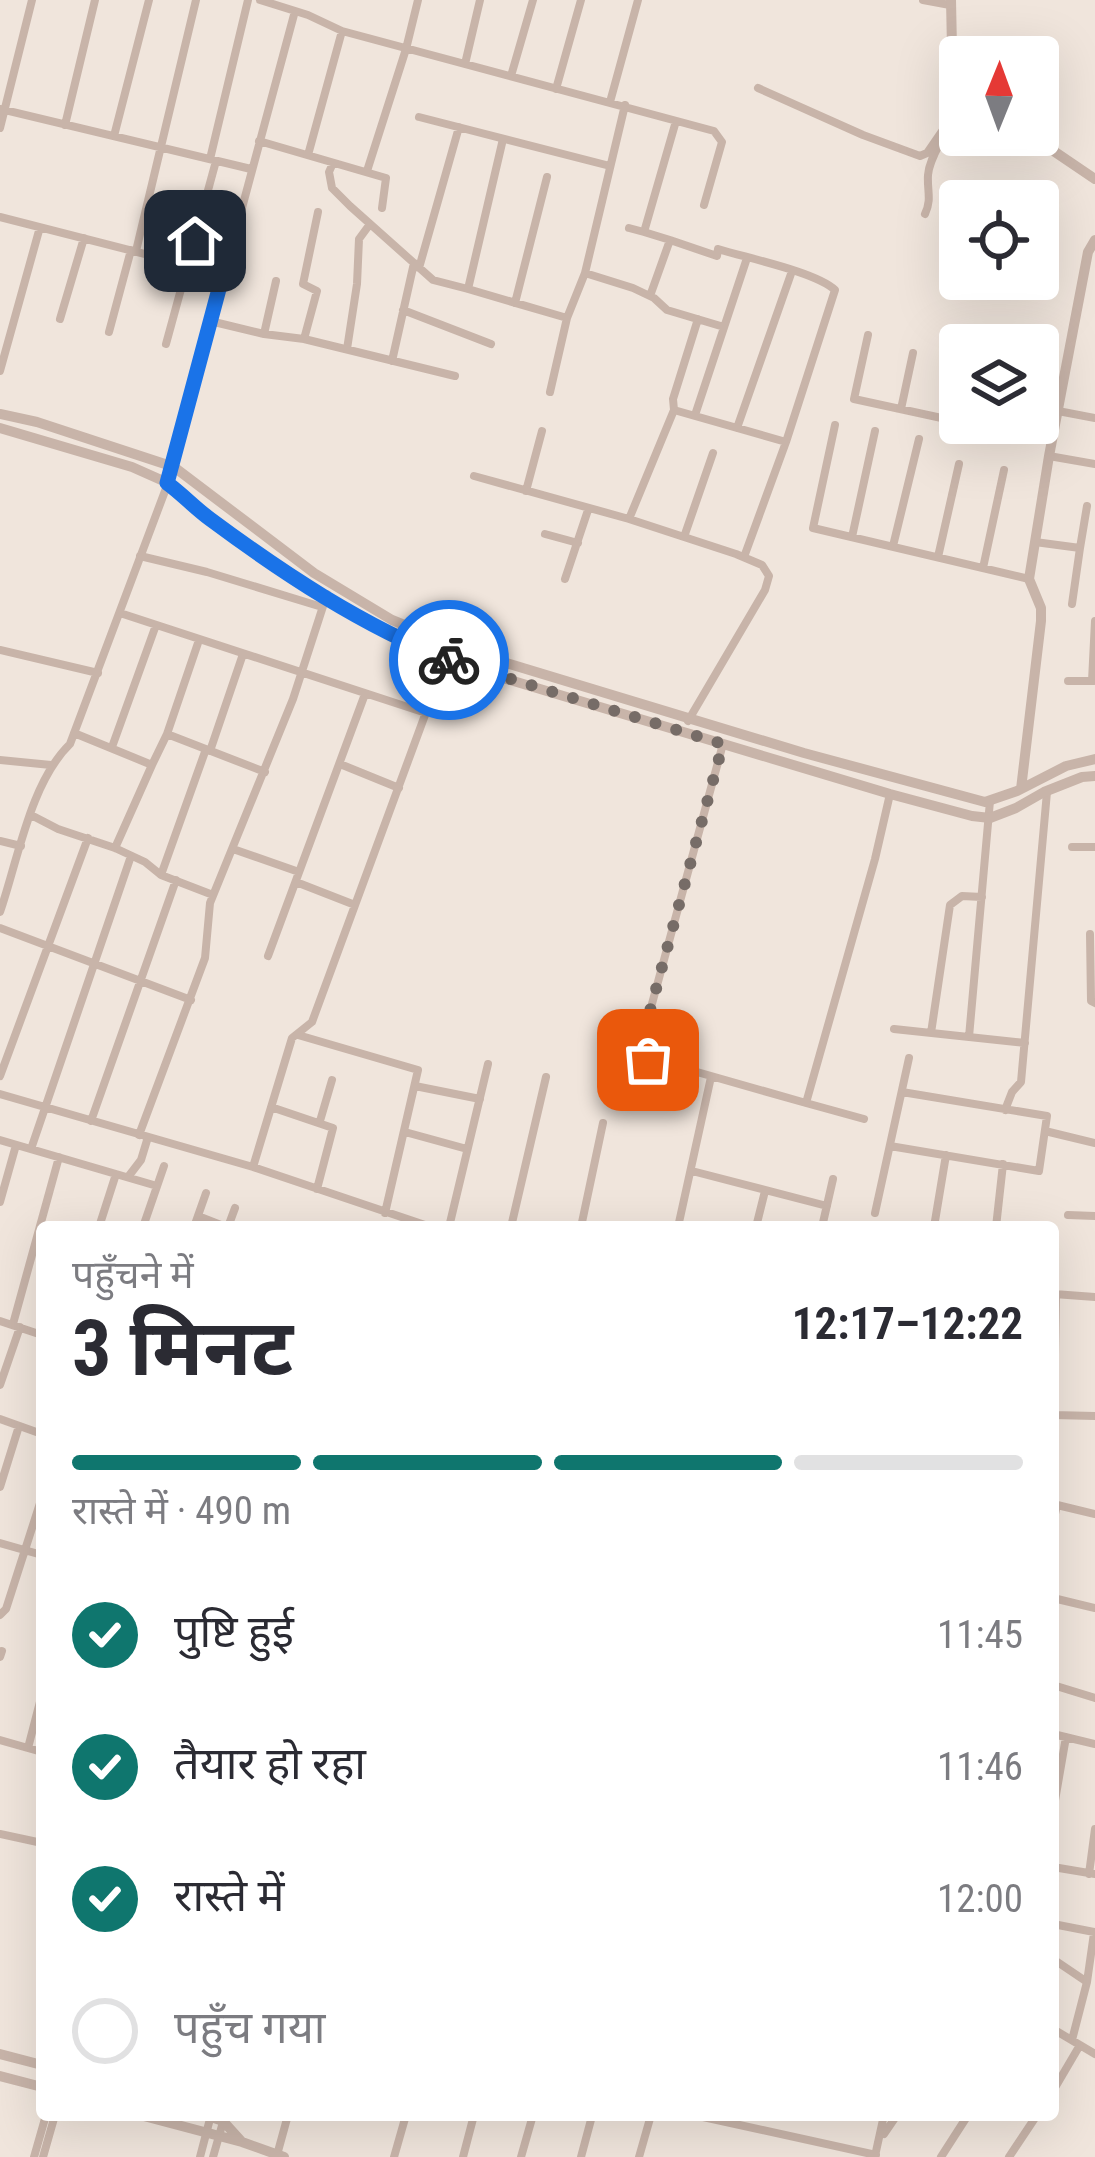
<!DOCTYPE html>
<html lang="hi">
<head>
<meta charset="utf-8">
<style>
  :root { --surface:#fff; --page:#f2f2f3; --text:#2b2b33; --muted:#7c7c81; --line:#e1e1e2; --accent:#0f766e }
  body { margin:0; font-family:"Roboto Condensed","Noto Sans Devanagari",sans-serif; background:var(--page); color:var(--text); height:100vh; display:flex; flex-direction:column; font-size:45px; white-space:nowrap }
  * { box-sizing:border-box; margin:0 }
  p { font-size:39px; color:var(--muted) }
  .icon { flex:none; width:66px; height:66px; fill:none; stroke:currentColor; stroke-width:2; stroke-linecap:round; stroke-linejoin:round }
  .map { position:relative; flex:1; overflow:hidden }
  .side { position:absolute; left:36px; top:1221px; width:1023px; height:900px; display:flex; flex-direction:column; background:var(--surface); border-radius:12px; box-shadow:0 12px 48px #0002 }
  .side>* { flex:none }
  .needle { width:78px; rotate:1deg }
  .fabs { position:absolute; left:939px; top:36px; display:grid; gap:24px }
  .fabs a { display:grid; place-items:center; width:120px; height:120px; border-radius:12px; background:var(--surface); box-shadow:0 12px 48px #0002; font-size:60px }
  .pin { position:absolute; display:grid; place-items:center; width:102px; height:102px; color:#fff; margin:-51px; border-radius:24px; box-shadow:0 6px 18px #0006 }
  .courier { position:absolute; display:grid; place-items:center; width:120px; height:120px; margin:-60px; border:9px solid #1a73e8; border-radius:50%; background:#fff; color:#222; box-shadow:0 3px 15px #0007 }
  .headline em { font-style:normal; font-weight:700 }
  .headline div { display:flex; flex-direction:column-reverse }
  .headline { display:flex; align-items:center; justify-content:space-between; height:204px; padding:0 36px }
  h1 { font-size:78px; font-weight:700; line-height:90px }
  .bar { display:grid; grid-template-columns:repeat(4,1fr); gap:18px 12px; align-content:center; height:144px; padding:0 36px }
  .bar i { height:15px; border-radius:9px; background:var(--line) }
  .bar .on { background:var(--accent) }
  .bar p { grid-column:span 4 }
  ol { padding:0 36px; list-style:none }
  li { display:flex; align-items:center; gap:36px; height:132px }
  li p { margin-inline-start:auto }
  li .icon { padding:12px; border-radius:50%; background:var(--accent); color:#fff; stroke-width:4 }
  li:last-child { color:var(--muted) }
  li i { width:66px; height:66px; border:6px solid var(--line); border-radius:50% }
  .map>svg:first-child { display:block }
</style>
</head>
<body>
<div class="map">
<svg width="1095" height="2157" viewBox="0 0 1095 2157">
  <rect width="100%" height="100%" fill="#f0e5dc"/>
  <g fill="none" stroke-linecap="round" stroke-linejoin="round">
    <path stroke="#c8b4a9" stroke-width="8" d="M260,0L308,15L342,31L714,131L722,142L704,205
      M923,0L950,5
      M465,64L480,0
      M511,76L533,0
      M758,88L863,135L920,156L927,153L949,121
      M556,89L581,0
      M610,102L638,0
      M0,109L251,169
      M419,117L610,166
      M65,125L95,0
      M0,128L32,0
      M114,136L149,0
      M503,139L468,289L567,318L585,273L633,288L654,298L667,310L724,327
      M259,141L386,178L382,208
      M308,155L342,31
      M210,159L248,0
      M333,163L329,172L332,188L350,206L433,280L468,289
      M367,171L406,49L418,0
      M925,214C932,199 927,191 928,175C930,152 950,135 951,110C953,92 945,78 956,62
      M0,217L223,274
      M629,228L644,232
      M670,240L717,256L718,249C747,258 816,272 835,290L786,442L744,557
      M136,251L196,0
      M419,268L459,127
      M585,273L625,105
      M650,296L670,240L644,232L676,121
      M515,303L547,177
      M403,310L491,344
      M60,319L84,238
      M210,321L264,334L304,339L455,376
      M109,332L131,250
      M264,334L276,281
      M868,335L854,399L960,422
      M304,339L317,291L303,284L318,212
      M166,344L216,161
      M347,349L357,284L359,239L370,224
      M392,361L414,263
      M0,371L40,227
      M550,392L567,318
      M901,409L913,353
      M674,410L673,399L698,319
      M1058,411L1095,418
      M695,415L747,258
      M950,419L960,358
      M967,423L1052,441
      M835,425L813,528L1029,579
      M737,428L792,271
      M1049,456L1095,464
      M474,476L629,519
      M526,491L542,431
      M545,534L578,543
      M684,537L713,453
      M852,537L875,431
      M1035,542L1080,548L1072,604
      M893,546L919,439
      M1080,548L1087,506
      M140,556L207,572L322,607
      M938,557L959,464
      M983,568L1004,470
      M565,579L588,510
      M120,613L426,713
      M199,640L167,734L265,772
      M0,650L98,673
      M1068,681H1094
      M1092,681L1095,621
      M688,721L765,590L769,576L762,565L736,554L629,519L674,410L786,442
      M74,733L152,765L115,848
      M723,744L641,1044V1056L806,1103
      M112,747L156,625
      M210,751L243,654
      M0,760L51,765
      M340,764L399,788
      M152,765L167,734
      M31,815L58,829L115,848L145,862L161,875L213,895
      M0,841L21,846
      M1072,847H1095
      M233,849L299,872
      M161,875L206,749
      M296,882L355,905
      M0,912C18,860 30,783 70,744L168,483L295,11
      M0,928L191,1000
      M1090,934L1091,1001L1095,1003
      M268,956L365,694
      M894,1029L1025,1043
      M931,1033L950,905L962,896L982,897
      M298,1035L418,1070L385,1213
      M969,1037L990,801
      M0,1076L88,838
      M415,1086L480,1099
      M0,1094L253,1167L431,1227
      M271,1107L333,1128L317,1189
      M1005,1110L1012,1092L1021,1082L1047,792
      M864,1119L806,1103L875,859L890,794
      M91,1121L176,880
      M320,1121L332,1080
      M1045,1131L1095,1143
      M405,1132L467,1149
      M139,1135L205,958L210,903L293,699L327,594
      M0,1140L157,1186
      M890,1146L1039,1171L1047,1116L902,1092
      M31,1149L131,856
      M253,1167L292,1038L312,1022L446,658L454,645
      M692,1171L827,1206
      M128,1177L141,1160L148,1137
      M0,1202L16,1145
      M875,1213L909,1058
      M1068,1215L1095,1216
      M198,1216L226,1227
      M99,1227L116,1174
      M143,1227L164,1166
      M194,1227L206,1193
      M228,1227L235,1208
      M449,1227L488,1064
      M511,1227L546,1077
      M581,1227L603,1123
      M678,1227L711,1077
      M756,1227L765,1191
      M822,1227L833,1179
      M934,1227L946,1155
      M996,1227L1003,1164
      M1054,1294L1095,1297
      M0,1321L42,1335
      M13,1324L59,1157
      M0,1385L20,1327
      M1053,1415L1095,1416
      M1054,1415L1056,1294
      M0,1419L42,1434
      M0,1487L19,1426
      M1053,1504L1095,1514
      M1053,1523L1057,1505
      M0,1543L42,1555
      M1053,1598L1095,1608
      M0,1615L6,1609L42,1497
      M0,1657L2,1651
      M1053,1685L1095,1698
      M1053,1734L1095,1744
      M0,1740L42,1752
      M28,1748L42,1694
      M1053,1812L1066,1737
      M0,1834L42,1843
      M1053,1867L1095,1874
      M1089,1874L1095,1829
      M1053,1924L1094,1932
      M1053,1959L1087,1982L1072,2040
      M1087,1982L1094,1933
      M1053,2029L1095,2054
      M1053,2091L1080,2045
      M694,2115L876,2155
      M884,2134L897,2115
      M277,2155L288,2115
      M875,2156L884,2115
      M34,2157L46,2115
      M43,2157L55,2115
      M200,2157L211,2115
      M213,2157L225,2115
      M394,2157L406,2115
      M463,2157L474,2115
      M521,2157L533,2115
      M581,2157L592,2116
      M639,2157L651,2115
      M941,2157L968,2115
      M1009,2157L1037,2115"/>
    <path stroke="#c8b4a9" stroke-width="10" d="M951,0L952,48L960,67
      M1030,135L1095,179
      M0,414L37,422L174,467L314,573L392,620L473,653L804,753L985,802L1017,791L1066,766L1095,759
      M0,428L132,467L168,483L207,517L314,591L411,644L470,668L890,794L972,816L990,818L1016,808L1044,792L1082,777L1095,776
      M1021,789L1041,621V608L1029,579L1049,456L1088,252L1095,240
      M0,2054L42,2065
      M0,2076L42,2087
      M140,2115L242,2142L284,2157
      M205,2115L223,2121L242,2142"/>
  </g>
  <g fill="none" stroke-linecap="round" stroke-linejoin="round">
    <path stroke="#766c67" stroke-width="12" stroke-dasharray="0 21.6" d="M449,660L723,744L641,1044V1056L648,1060"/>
    <path stroke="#1a73e8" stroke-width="15" d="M195,241L189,265L223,274L167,483C182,494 195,508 210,519C284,574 363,626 449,660"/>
  </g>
</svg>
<div class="fabs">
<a><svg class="needle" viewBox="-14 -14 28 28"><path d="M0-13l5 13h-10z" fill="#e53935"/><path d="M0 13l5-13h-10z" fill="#7c7c81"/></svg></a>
<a><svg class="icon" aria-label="locate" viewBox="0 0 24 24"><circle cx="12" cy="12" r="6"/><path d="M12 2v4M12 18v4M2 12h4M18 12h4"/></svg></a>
<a><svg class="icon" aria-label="layers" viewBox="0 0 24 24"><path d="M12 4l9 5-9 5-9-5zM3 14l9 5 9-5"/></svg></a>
</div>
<div class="pin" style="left:648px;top:1060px;background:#ea580c"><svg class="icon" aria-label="bag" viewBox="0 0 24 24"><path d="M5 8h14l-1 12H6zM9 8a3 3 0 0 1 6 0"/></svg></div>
<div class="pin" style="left:195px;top:241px;background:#1f2937"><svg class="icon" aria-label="home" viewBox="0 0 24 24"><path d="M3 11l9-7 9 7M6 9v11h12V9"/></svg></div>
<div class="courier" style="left:449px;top:660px"><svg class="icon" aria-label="bike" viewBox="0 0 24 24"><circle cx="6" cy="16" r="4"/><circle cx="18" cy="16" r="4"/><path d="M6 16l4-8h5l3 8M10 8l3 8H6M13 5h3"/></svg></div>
<section class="side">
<div class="headline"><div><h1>3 मिनट</h1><p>पहुँचने में</p></div><em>12:17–12:22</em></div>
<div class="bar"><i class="on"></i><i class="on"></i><i class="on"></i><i></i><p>रास्ते में · 490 m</p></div>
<ol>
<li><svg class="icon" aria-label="check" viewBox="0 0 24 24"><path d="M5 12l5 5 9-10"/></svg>पुष्टि हुई<p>11:45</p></li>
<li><svg class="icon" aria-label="check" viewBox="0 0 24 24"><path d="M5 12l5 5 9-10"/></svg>तैयार हो रहा<p>11:46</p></li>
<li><svg class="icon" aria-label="check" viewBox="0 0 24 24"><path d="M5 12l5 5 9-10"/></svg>रास्ते में<p>12:00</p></li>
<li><i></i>पहुँच गया</li>
</ol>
</section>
</div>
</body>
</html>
